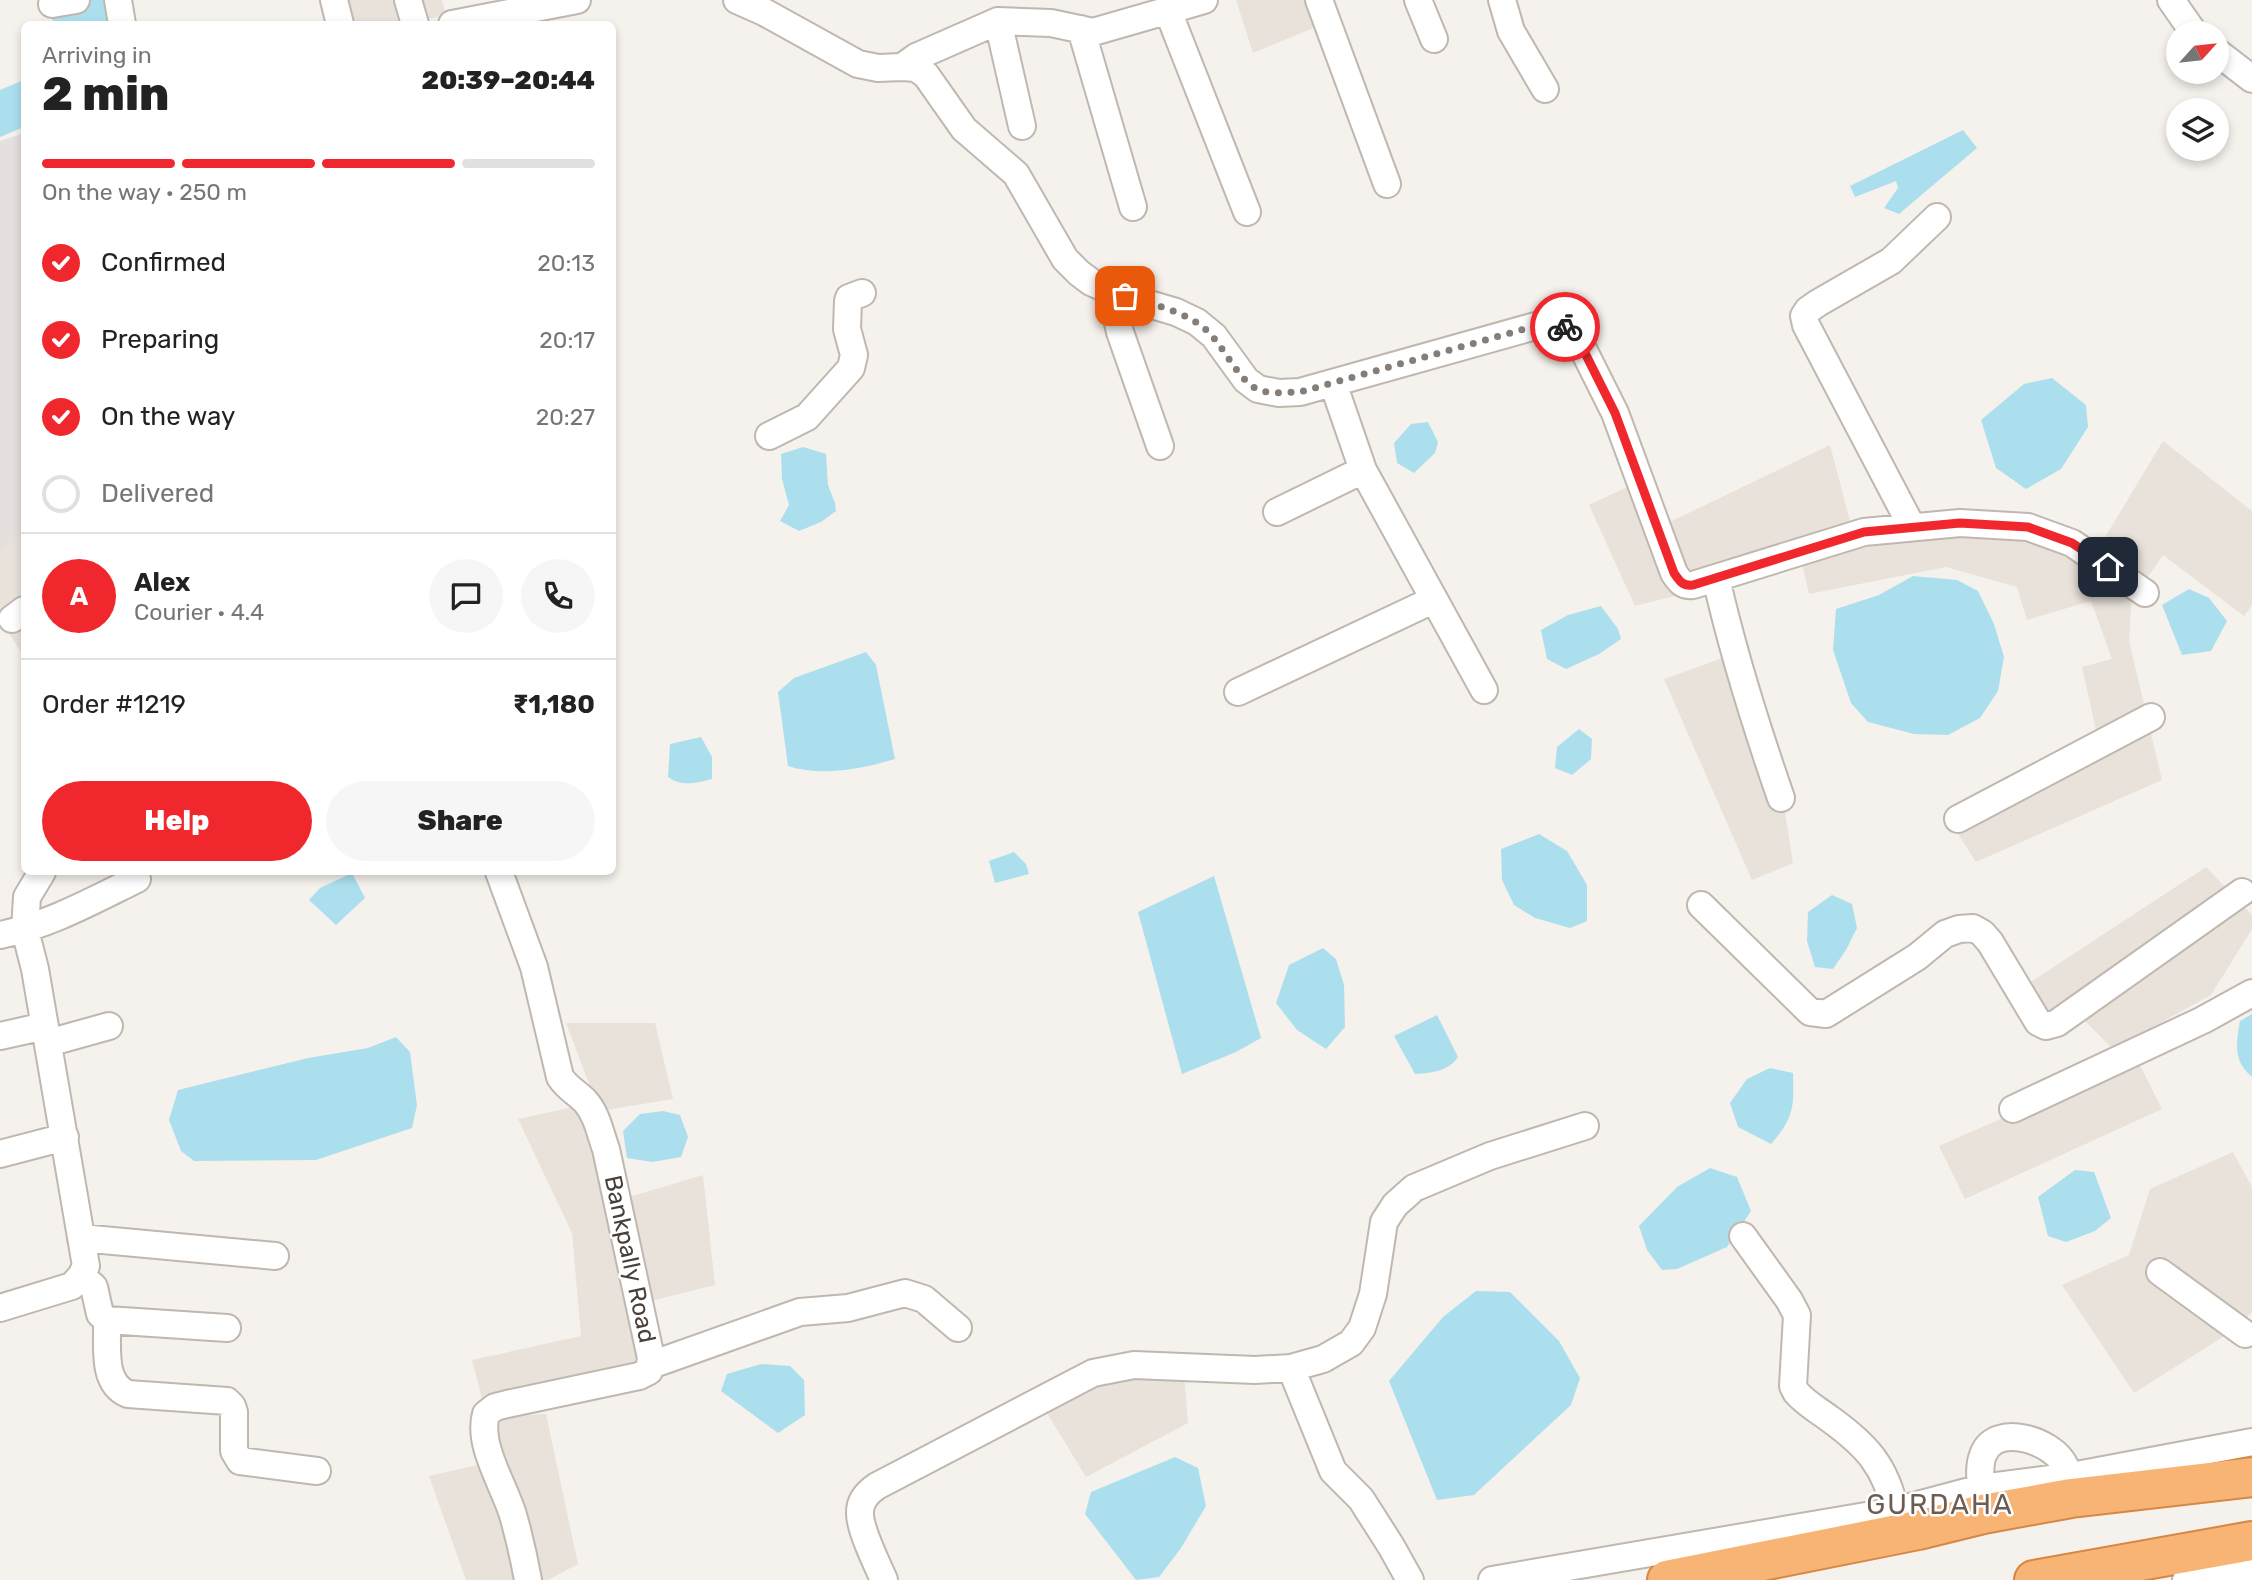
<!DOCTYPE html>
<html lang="en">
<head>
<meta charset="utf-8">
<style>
  :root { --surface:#fff; --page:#f6f6f6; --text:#222; --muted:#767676; --line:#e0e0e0; --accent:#f0272d }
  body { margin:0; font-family:Rubik,sans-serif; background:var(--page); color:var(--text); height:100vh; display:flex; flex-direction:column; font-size:26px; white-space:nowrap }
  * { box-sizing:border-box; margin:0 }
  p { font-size:23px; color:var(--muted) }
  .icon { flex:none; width:38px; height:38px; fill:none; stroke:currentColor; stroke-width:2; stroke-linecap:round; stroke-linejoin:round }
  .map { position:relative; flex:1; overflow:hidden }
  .drawer { position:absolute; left:21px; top:21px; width:595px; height:854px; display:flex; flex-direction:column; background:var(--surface); border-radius:10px; box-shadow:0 4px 10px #0003 }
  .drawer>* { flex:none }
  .needle { width:46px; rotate:63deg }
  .controls { position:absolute; left:2166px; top:21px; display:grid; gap:14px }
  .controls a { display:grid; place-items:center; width:63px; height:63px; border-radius:50%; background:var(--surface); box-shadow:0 4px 10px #0003; font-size:35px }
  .pin { position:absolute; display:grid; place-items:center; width:60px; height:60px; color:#fff; margin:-30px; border-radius:14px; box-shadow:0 4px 10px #0006 }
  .courier { position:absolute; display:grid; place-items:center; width:70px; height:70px; margin:-35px; border:5px solid #f0272d; border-radius:50%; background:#fff; color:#222; box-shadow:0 2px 9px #0007 }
  .head em { font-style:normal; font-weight:800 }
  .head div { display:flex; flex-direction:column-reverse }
  .head { display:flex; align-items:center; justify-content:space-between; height:119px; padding:0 21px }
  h1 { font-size:46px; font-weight:800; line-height:52px }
  .bar { display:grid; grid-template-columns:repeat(4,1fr); gap:10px 7px; align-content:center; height:84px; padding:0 21px }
  .bar i { height:9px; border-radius:5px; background:var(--line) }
  .bar .current { background:var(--accent) }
  .bar p { grid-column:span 4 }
  .line { display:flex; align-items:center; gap:18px; padding:0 21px; border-top:2px solid var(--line) }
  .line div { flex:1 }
  .round { display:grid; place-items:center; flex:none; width:74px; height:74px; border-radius:37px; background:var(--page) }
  ol { padding:0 21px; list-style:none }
  li { display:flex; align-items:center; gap:21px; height:77px }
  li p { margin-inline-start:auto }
  li .icon { padding:7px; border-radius:50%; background:var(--accent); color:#fff; stroke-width:4 }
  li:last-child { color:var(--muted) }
  li i { width:38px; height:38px; border:4px solid var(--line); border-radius:50% }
  .primary-button { display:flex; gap:14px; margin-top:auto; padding:14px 21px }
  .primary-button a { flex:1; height:80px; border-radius:42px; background:var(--accent); color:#fff; font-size:28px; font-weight:800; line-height:80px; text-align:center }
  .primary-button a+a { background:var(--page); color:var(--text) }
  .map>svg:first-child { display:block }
</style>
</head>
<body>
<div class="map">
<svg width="2252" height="1580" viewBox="0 0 2252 1580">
  <rect width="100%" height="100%" fill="#f5f1ec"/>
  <path fill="#e9e2da" d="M339,0H442L446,16L390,24H344Z
    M1236,0H1320L1328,22L1253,53Z
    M2163,441L2252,511V605L2244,616L2163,555L2143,584L2098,549Z
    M1830,445L1856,544L1727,582L1778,768L1793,863L1752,880L1664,679L1728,656L1714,586L1635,606L1589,505L1627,487L1649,532Z
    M1943,528L1998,529L2067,551L2132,593L2129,641L2162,780L1976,862L1953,826L2101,753L2082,667L2112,659L2091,601L2027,620L2017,587L1946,567L1809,594L1802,563Z
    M24,535V657L0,619V552Z
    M2206,867L2252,915V929L2211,995L2113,1049L2085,1021L2054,1038L2028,984Z
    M566,1023H655L673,1099L600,1111L626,1198L703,1175L715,1285L634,1305L647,1368L484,1407L472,1360L581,1336L572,1233L518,1119L596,1102Z
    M2137,1059L2162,1109L1965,1199L1939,1146Z
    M2233,1152L2252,1187V1312L2237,1328L2134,1393L2062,1285L2129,1255L2150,1189Z
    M1131,1373L1184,1375L1188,1423L1086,1477L1044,1408L1095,1381Z
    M546,1414L578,1564L548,1580H466L429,1476L477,1465L479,1418Z"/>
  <path fill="#e5e0dd" d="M24,133V535L0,552V141Z"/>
  <path fill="#acdfee" d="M108,0L114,24H53L50,0Z
    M24,80V127L0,137V90Z
    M1963,130L1977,148L1899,214L1884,208L1898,188L1896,181L1855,197L1850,186Z
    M2052,378L2086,405L2088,427L2061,469L2026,489L1996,468L1981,420L2024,384Z
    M1428,422L1438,442L1435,453L1414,473L1397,463L1394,443L1411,424Z
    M803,447L826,454L828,485L835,503L836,511L821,522L799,531L780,521L789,505L782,479L781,454Z
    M1913,576L1957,580L1978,591L1994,624L2004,657L1998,691L1980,718L1948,735L1914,734L1868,722L1851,703L1833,650L1836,609L1879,595Z
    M2189,589L2209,598L2227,621L2211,651L2182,655L2162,605Z
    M1601,606L1618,629L1621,639L1599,654L1566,669L1547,659L1541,630L1568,615Z
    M866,652L876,665L895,759C861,769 822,777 788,766L778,692L794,678Z
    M1579,729L1592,739L1591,759L1572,775L1555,768L1557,747Z
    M701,737L712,757V779C696,783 682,787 668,777L670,744Z
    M1539,834L1567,851L1587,885V921L1570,928L1535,918L1514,905L1502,880L1501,849Z
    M1014,852L1026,864L1029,874L995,883L989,861Z
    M352,873L365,898L336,925L309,900L320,888Z
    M1214,876L1261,1038L1236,1052L1182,1074L1138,912Z
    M1832,895L1852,904L1857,928L1846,950L1833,969L1815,967L1807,941L1808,912Z
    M1323,948L1336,959L1344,985L1345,1027L1326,1049L1297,1030L1276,1003L1289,965Z
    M2252,1014V1077C2233,1061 2236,1044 2240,1021Z
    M1437,1015L1458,1057C1449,1071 1431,1073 1415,1074L1394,1036Z
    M396,1037L410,1052L417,1105L412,1128L316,1160L194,1161L181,1151L169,1120L178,1090L308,1058L368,1048Z
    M1770,1068L1793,1073C1794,1107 1794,1118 1771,1144L1738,1127L1730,1103L1747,1079Z
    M663,1111L680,1115L688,1137L681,1157L652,1162L627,1158L623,1131L640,1114Z
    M1710,1168L1737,1177L1751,1211L1727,1247L1677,1269L1662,1270L1647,1250L1639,1226L1677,1187Z
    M2075,1170L2094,1172L2111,1218L2095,1231L2066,1242L2048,1236L2038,1197Z
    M1476,1291L1510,1292L1559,1341L1580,1378L1571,1405L1474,1495L1437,1500L1389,1381L1443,1317Z
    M761,1364L790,1366L804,1380L805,1415L778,1433L721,1391L727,1374Z
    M1175,1457L1198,1468L1206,1506L1181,1548L1159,1577L1136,1580L1085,1514L1091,1492Z"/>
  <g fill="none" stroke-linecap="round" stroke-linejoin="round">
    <defs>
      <path id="minor" d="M118,0L122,24
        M334,0L340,24
        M408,0L415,24
        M737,0L764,12L858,64L878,68L902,67L916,68L926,75L964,129L1016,174L1065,259L1079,273L1091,282L1125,297L1176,312L1197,322L1214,336L1246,380L1258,389L1279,393L1300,392L1539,325C1556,324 1566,324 1577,337L1615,413L1674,573C1680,582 1683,586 1693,585L1864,532L1960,523L2028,527L2072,543L2145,593
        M1319,0L1387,184
        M1418,0L1434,39
        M1502,0L1511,31L1545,89
        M2171,0L2194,33
        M52,4L76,0
        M1168,11L1247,212
        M998,21L1022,126
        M452,24L577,0
        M1081,29L1133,207
        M2217,52L2252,79
        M902,67L916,57L998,21L1051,23L1093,32L1204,0
        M1111,291L1120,332L1160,446
        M1333,383L1363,470L1484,690
        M769,436L807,417L851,368L854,355L847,329L848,301L849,298L862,293
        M1277,512L1363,470
        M1912,527L1806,325L1804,316L1808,310L1818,303L1891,261L1937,217
        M1716,578C1733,653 1756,726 1781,798
        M12,619L24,610
        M1238,692L1433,600
        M1958,819L2151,717
        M499,872L534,967L560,1077C567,1088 576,1092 585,1101C597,1114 600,1133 606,1149L651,1358L649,1371L639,1376L507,1404L495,1407L486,1414C477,1445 504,1485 513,1515C519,1536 524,1558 528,1580
        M1701,905L1810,1012L1826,1014L1917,957L1945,934L1959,929L1973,928L1982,933L1990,942L2038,1022L2046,1026L2057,1023L2242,892
        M0,935C49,925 92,901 137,879
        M0,1036L45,1026
        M48,1043L109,1026
        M2013,1109L2203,1020L2252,993
        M0,1154L65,1137
        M1743,1236L1789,1300L1797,1315L1793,1386L1796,1392C1805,1403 1818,1410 1830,1419C1866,1445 1886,1466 1895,1511
        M81,1238L275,1256
        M2160,1272L2245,1334
        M81,1276L94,1287L100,1314L107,1320L227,1328
        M0,1308L72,1286L81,1276L86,1266L35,969L25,930L27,897L42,872
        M107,1320C108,1345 101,1383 128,1394L227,1401L232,1406L234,1412V1451L240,1461L317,1471
        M651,1365L800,1312L848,1308L905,1293L924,1299L958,1328
        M1291,1368L1333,1471L1361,1499L1391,1546L1410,1580
        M1981,1488C1980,1477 1979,1465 1983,1455C1995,1422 2053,1440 2065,1466C2066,1469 2066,1473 2066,1477
        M884,1580C877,1564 859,1528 860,1512C860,1500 868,1492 877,1486L1093,1373L1134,1365L1255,1370L1291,1368L1323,1359L1351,1343L1362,1328L1373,1294L1384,1222L1395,1205L1414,1188L1490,1156L1585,1126
        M1492,1580L1895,1511L1981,1488L2066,1477L2252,1442
        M2186,1580L2252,1567"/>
      <path id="highway" d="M1667,1580L1918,1530L1983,1514L2071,1498L2252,1477
        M2034,1580L2252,1541"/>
    </defs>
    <use href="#minor" stroke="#c0b7ae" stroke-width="30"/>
    <use href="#highway" stroke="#d78744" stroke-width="42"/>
    <use href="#minor" stroke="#fff" stroke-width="26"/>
    <use href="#highway" stroke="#f7b474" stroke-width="38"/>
  </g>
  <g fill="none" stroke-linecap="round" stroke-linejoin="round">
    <path stroke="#857e78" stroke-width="7" stroke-dasharray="0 12.6" d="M1125,296C1150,304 1178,309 1200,325C1223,341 1235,378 1257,389C1269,395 1287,392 1300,392L1539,325L1558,324L1565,327"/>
    <path stroke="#f0272d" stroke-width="9" d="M1565,327L1570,329L1577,337L1615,413L1674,573C1680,582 1683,586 1693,585L1864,532L1960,523L2028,527L2072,543L2108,567"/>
  </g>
  <g text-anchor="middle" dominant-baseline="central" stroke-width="5" stroke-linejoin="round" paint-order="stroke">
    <g font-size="24" fill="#494039" stroke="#fff">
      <text transform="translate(630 1259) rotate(78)">Bankpally Road</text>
    </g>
    <g font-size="28" letter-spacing="2" fill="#6c5c51" stroke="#fff">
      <text x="1940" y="1504">GURDAHA</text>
    </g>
  </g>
</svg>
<div class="controls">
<a><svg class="needle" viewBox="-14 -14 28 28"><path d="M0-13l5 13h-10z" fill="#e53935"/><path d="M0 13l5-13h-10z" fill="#767676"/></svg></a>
<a><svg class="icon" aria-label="layers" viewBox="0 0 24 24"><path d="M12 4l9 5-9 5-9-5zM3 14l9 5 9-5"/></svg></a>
</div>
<div class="pin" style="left:1125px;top:296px;background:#ea580c"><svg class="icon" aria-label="bag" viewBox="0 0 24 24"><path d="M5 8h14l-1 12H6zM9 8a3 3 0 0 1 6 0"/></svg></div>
<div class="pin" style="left:2108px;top:567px;background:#1f2937"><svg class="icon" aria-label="home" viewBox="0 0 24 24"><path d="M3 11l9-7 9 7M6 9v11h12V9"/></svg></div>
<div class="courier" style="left:1565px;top:327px"><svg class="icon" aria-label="bike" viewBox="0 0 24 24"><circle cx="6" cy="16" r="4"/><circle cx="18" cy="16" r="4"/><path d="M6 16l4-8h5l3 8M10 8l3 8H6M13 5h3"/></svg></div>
<section class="drawer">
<div class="head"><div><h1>2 min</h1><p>Arriving in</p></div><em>20:39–20:44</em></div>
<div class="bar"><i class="current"></i><i class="current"></i><i class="current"></i><i></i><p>On the way · 250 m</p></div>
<ol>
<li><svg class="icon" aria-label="check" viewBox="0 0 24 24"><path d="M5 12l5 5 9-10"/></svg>Confirmed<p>20:13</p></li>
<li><svg class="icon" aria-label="check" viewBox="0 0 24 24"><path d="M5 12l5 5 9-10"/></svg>Preparing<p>20:17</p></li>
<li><svg class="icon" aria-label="check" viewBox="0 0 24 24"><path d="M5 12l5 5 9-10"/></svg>On the way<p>20:27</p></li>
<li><i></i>Delivered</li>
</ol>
<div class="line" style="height:126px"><b class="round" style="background:var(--accent);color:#fff">A</b><div><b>Alex</b><p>Courier · 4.4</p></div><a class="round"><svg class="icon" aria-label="chat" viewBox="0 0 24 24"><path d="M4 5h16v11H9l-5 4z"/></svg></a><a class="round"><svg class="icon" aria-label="phone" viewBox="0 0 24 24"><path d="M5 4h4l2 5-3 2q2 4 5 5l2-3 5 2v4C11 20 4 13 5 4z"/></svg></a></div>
<div class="line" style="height:91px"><div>Order #1219</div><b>₹1,180</b></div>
<div class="primary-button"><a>Help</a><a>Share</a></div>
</section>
</div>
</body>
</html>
